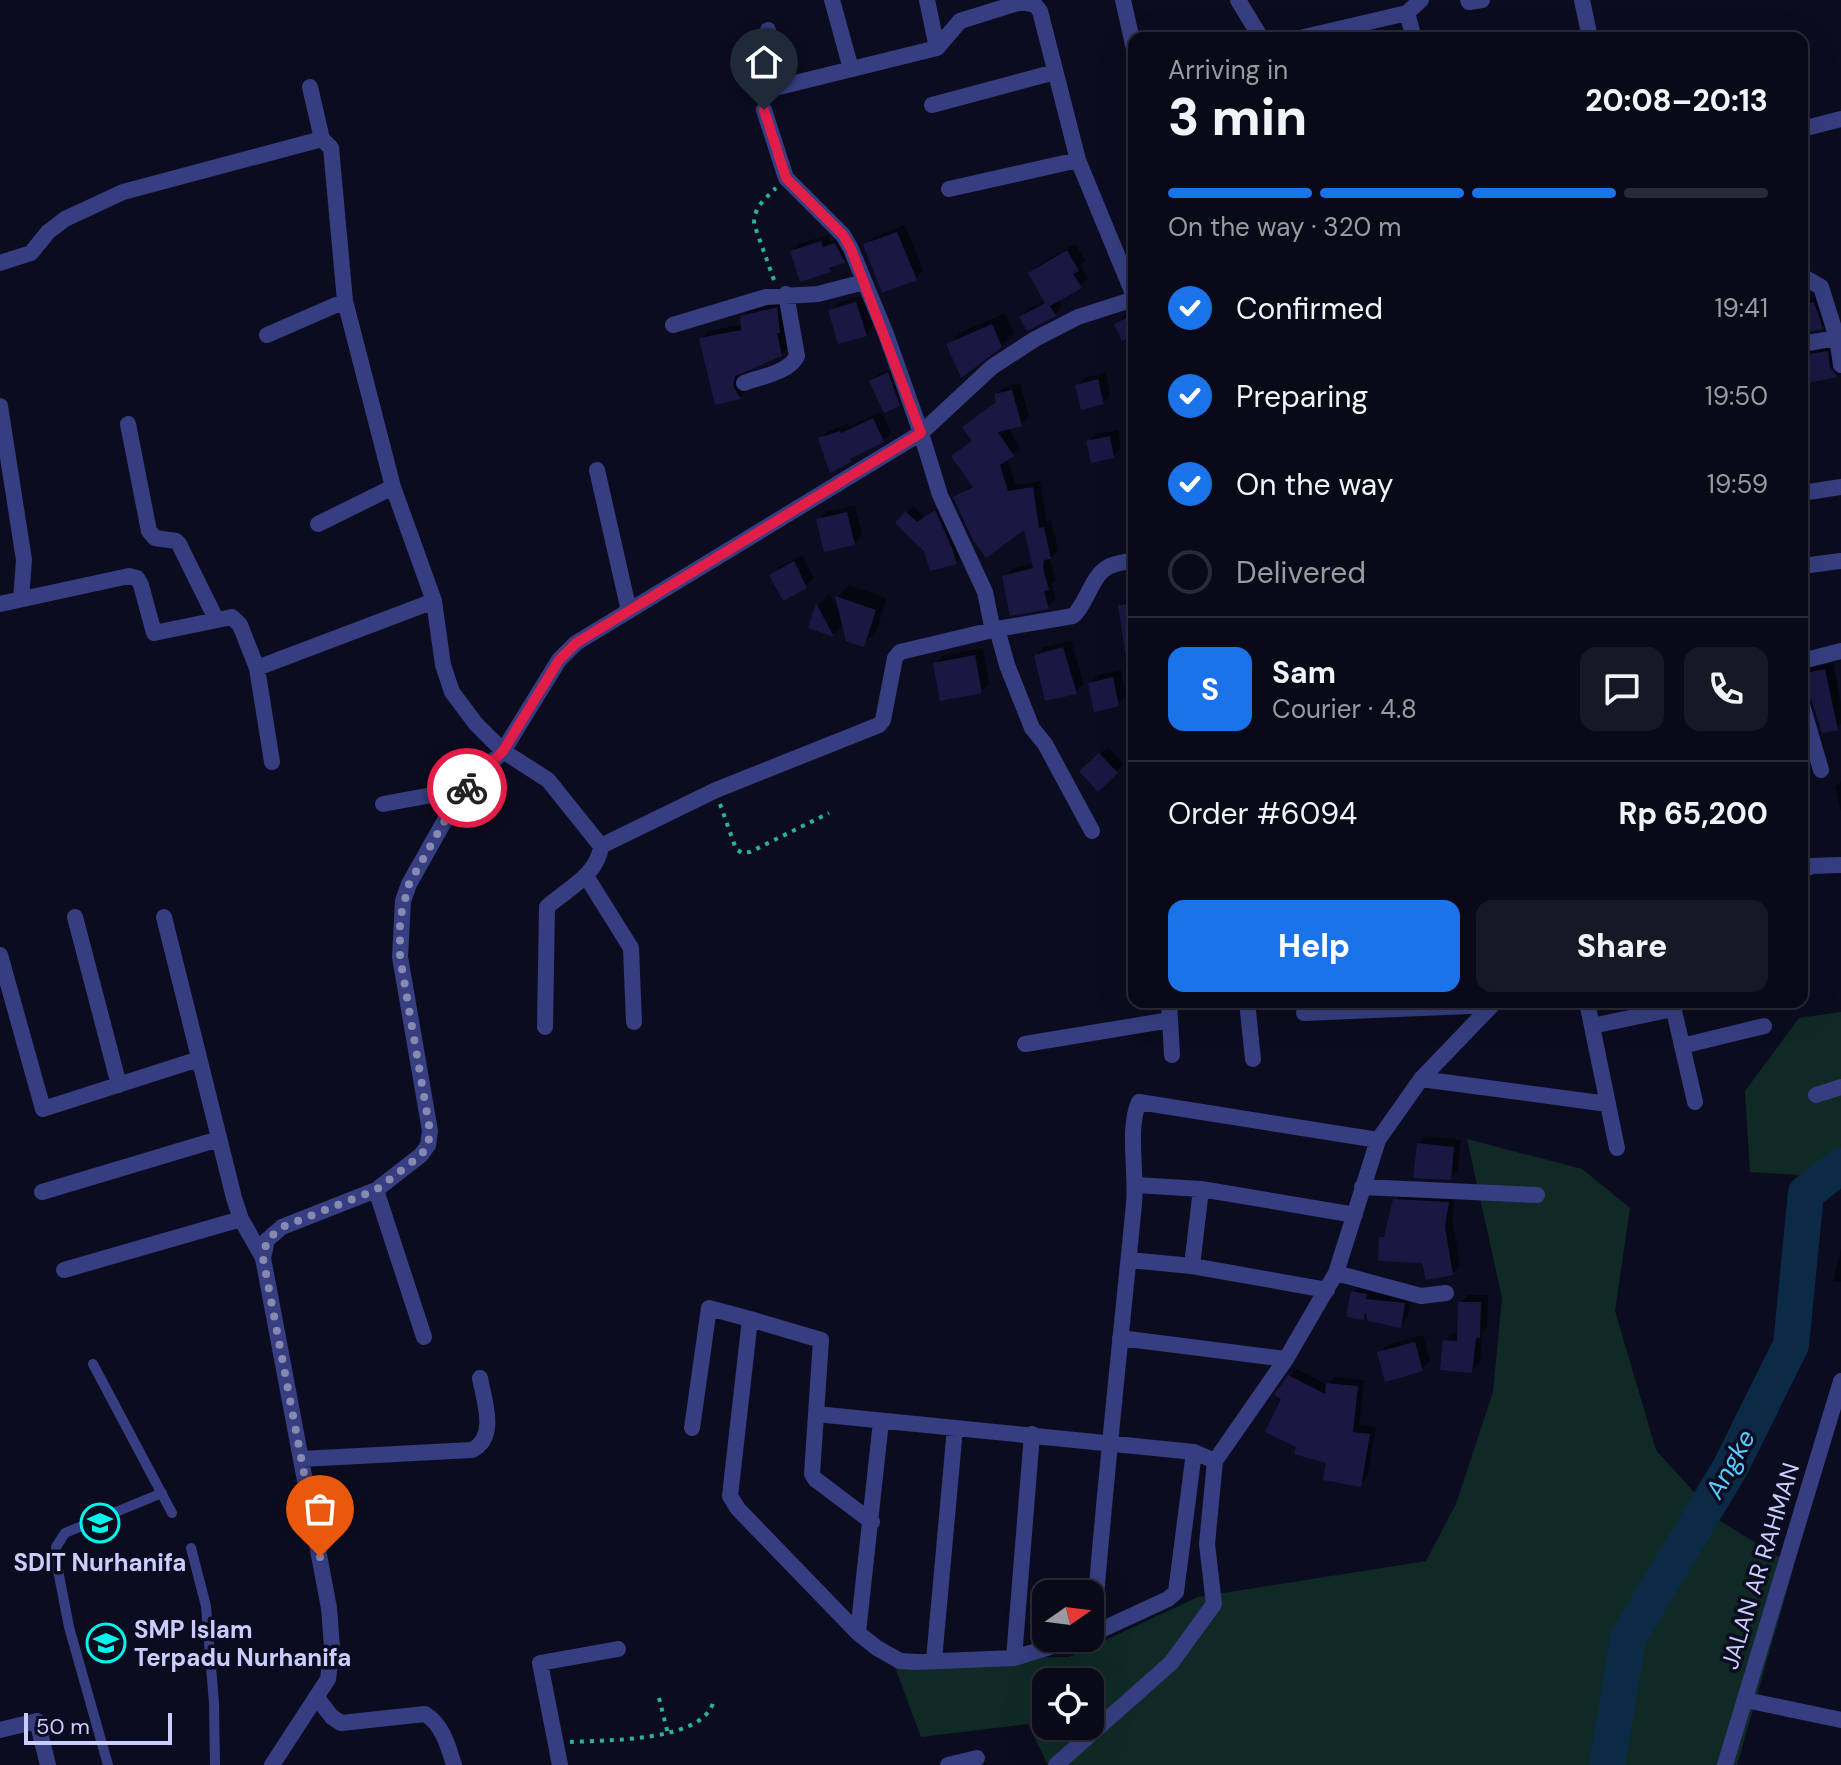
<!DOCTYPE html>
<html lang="en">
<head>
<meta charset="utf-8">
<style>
  :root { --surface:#090918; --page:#171725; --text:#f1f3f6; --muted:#999aa2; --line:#292a37; --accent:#1a73e8 }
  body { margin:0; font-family:"DM Sans",sans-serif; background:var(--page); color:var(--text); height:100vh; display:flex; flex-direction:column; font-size:30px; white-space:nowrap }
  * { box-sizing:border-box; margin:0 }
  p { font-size:26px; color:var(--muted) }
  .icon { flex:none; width:44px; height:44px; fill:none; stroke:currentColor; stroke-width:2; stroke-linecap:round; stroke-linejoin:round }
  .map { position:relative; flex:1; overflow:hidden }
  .panel { position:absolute; left:1128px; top:32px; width:680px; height:976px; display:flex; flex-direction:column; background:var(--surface); border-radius:16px; box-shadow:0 8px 32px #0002,0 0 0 2px var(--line) }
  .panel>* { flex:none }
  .needle { width:52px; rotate:76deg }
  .fabs { position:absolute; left:1032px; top:1580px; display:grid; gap:16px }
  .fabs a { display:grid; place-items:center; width:72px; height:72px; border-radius:16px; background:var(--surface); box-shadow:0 8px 32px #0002,0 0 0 2px var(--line); font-size:40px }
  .scale { position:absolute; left:24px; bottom:20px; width:148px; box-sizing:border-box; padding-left:8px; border:4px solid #cbcdff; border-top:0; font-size:22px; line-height:28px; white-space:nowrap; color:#cbcdff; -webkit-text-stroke:6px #0c0c20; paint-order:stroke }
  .pin { position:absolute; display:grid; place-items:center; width:68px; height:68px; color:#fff; margin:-82px -34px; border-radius:50% 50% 50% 0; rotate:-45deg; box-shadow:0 0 8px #0007 }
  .pin .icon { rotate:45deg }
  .courier { position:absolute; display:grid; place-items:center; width:80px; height:80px; margin:-40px; border:6px solid #e11d48; border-radius:50%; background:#fff; color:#222; box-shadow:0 2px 10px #0007 }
  .overview em { font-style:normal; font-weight:800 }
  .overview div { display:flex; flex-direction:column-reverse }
  .overview { display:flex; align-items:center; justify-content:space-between; height:136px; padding:0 40px }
  h1 { font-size:52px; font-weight:800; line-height:60px }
  .bar { display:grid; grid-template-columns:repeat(4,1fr); gap:12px 8px; align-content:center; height:96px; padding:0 40px }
  .bar i { height:10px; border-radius:6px; background:var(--line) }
  .bar .active { background:var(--accent) }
  .bar p { grid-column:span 4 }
  .line { display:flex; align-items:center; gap:20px; padding:0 40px; border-top:2px solid var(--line) }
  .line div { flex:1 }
  .round { display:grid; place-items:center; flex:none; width:84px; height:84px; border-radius:16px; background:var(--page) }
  ol { padding:0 40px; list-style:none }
  li { display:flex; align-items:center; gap:24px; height:88px }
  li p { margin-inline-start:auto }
  li .icon { padding:8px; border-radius:50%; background:var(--accent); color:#fff; stroke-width:4 }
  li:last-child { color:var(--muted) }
  li i { width:44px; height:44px; border:4px solid var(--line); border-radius:50% }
  .primary-button { display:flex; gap:16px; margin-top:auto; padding:16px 40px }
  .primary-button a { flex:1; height:92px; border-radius:16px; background:var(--accent); color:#fff; font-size:32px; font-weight:800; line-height:92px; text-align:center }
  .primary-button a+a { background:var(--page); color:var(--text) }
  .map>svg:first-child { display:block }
</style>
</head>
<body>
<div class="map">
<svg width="1841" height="1765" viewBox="0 0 1841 1765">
  <rect width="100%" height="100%" fill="#0c0c20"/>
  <path fill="#0f2a25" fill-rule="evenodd" d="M1841,1012V1171L1818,1176L1750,1172L1745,1091L1799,1018Z
    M1467,1139L1582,1169L1630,1208L1615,1311L1656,1450L1720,1521L1794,1566L1737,1765H1048L1028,1724L921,1737L892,1659L1069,1657L1198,1597L1426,1561L1456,1504L1493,1392L1502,1298ZM1046,1682H1090V1726H1046Z"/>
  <path fill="#0007" d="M905,225L923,270L916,278L865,245L873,237Z
    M828,235L830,242L842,237L850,254L830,270L792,251L799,244Z
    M1075,244L1085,261L1081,266L1088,278L1080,286L1058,299L1062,306L1055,314L1022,317L1029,309L1046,300L1031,273L1039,265Z
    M864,295L874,326L866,334L830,311L838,303Z
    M1820,297L1828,321L1822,327L1802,332V299Z
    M784,300L789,347L781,355L742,371L740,377L748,389L740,397L716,403L701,339L709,331L743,324L742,317L750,309Z
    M1134,311V333L1116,324L1124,316Z
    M1005,313L1014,333L1001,346L949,345L961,332Z
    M1802,346H1833L1841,372L1837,376L1802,385Z
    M896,366L907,396L899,404L882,412L891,433L883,441L859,452L850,461L820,439L828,431L848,424L849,427L885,410L871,382L879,374Z
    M1106,372L1110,395L1102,403L1077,386L1085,378Z
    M1020,383L1029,416L1021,424L1008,427L1020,447L1007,458L1016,485L1040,481L1047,522L1051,520L1058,549L1050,559L1056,580L1052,584L1056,599L1048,607L1004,577L1012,569L1034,563L1025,527L955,497L974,484L954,456L973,440L972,420L998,401L996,395L1004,387Z
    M1118,430L1121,448L1113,456L1088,442L1096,434Z
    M855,505L862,535L854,543L818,520L826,512Z
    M942,505L962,555L956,562L926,550L898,523L913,506L925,517Z
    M802,555L814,578L806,586L784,598L771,575L779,567Z
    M849,585L887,598L876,632L863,645L844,624L833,634L810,627L818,605L829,593L841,613L837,597Z
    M1134,597V626L1120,606L1128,598Z
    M1071,640L1084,684L1076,692L1036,655L1044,647Z
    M983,648L989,684L981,692L936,663L944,655Z
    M1833,663L1841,702V724L1837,728L1814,700L1802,693L1805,675L1813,667Z
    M1121,670L1126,696L1118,704L1090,683L1098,675Z
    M1108,747L1124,764L1098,789L1082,771Z
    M1134,765V780L1127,772Z
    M1841,781V812L1835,787Z
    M1426,1136L1461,1140L1458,1170L1450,1178L1418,1144Z
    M1403,1192L1455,1195L1452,1218L1460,1266L1452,1274L1381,1238L1388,1231L1395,1200Z
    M1841,1248V1282L1833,1281Z
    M1361,1284L1374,1286L1373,1292L1412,1296L1408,1317L1400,1325L1368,1314L1364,1318L1353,1292Z
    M1468,1295H1488L1487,1328L1482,1333L1480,1363L1472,1371L1445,1341L1453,1333L1459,1334L1460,1303Z
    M1423,1335L1430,1361L1422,1369L1379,1353L1387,1345Z
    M1297,1369L1327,1385L1334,1377L1364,1380L1359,1425L1376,1427L1367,1477L1360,1484L1329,1462L1298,1446L1284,1398L1290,1376Z"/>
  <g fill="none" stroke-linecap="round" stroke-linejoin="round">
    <path stroke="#0b2a46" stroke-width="36" d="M1607,1765L1628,1638L1730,1468L1791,1345L1806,1193L1841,1166"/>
  </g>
  <path fill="#1a1842" d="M897,232L917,280L882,293L863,244Z
    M821,241L823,247L835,243L845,263L829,268L831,272L800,282L790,251Z
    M1067,250L1079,271L1073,274L1082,288L1050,306L1056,316L1027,331L1019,317L1045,303L1028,273Z
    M856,302L867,336L838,344L828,310Z
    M1814,302L1823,329L1802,333V304Z
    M777,307L780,333H777L782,356L735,376L733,386L741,399L715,405L699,338L741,330L740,316Z
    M1134,314V335L1122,341L1114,324Z
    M992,324L1002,347L961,378L946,344Z
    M1828,351L1830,367L1838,377L1802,384V355Z
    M888,372L900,406L884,413L869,381Z
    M1098,379L1104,404L1081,410L1075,385Z
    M1012,390L1022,426L998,432L1014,456L1000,465L1008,491L1033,487L1039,528L1044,527L1051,559L1044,560L1043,568L1049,590L1044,591L1049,609L1010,616L1002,576L1033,568L1024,530L986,558L973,540L953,497L973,487L951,456L972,441L962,427L996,402L994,394Z
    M873,418L884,442L850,459L851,462L830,473L818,438L840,431L841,433Z
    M1110,436L1114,458L1091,463L1086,441Z
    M935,510L952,548L957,564L930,571L924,551L895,523L905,511L917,522Z
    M847,512L855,545L824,552L816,519Z
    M794,561L807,588L783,601L769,575Z
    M835,596L876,610L864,647L846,641Z
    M816,603L834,637L808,628Z
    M1134,603V651L1125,652L1118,605Z
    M1063,647L1077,694L1045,701L1034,655Z
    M975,655L982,693L940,701L933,663Z
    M1825,669L1838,730L1822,733L1812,701L1802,694V674Z
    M1113,677L1119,706L1094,712L1088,683Z
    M1099,753L1118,773L1098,792L1079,771Z
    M1417,1143L1454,1147L1451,1180L1413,1178Z
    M1393,1199L1449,1202L1445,1227L1453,1275L1426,1280L1422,1263L1378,1261L1379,1237H1384Z
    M1351,1291L1367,1294L1366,1299L1405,1303L1401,1328L1368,1321L1365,1312L1364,1320L1346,1317Z
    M1458,1302H1481L1480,1338H1476L1472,1373L1440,1370L1443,1340L1457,1341Z
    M1415,1342L1423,1371L1385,1382L1377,1352Z
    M1288,1375L1325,1394L1326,1383L1358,1386L1353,1432L1370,1434L1361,1487L1323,1480L1326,1463L1294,1454L1296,1447L1265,1432L1281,1399L1274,1395Z"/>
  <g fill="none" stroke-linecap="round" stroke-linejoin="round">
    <path stroke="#2ab497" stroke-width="4" stroke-dasharray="4 6" stroke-linecap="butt" d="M774,280L754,224C754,207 764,200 776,188
      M720,804L736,849L742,853L750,852L829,813
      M659,1698L668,1734
      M570,1742C605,1740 701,1742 713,1703"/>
    <path stroke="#363e81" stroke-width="10" d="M93,1364L172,1513
      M191,1548L206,1606L214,1703L215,1765
      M108,1765L69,1627L57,1565L56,1547L65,1533L162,1493"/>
    <path stroke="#363e81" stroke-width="16" d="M832,0L851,69
      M927,0L937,48
      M1123,0L1134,49
      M1238,0L1261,38
      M1468,0L1469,2L1482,0
      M1582,0L1590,38
      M1407,13L1414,38
      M768,30L779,87L937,48L960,21L1021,2L1035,5L1040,11L1078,160L1134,296
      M1300,38L1407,13L1421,0
      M310,87L322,139L331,148L345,301L393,487L434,601L443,665L452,692L476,724L503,751L548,780L601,846C598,875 567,889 547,907L545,1027
      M932,105L1055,72
      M764,110L786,178L843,235L851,249L886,334L921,433L940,495L985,592L993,631
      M1802,129L1841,119
      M949,189L1078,160
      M0,263L31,253L48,232L65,219L123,192L322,139
      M1802,276L1821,287L1837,338L1841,365
      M673,325L766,297L818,294L864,282
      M267,335L345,301
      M1802,344L1837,338
      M744,383C760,377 790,372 797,356L786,294
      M0,406L24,560L21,599
      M128,424L149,531L155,538L176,541L179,544L216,619
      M597,470L629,611
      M1802,493L1841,487
      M318,524L393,487
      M1802,566L1841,561
      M0,604L129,576L137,578L141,585L154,633L232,617L240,625L257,668L434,601
      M997,629L1007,665L1032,728L1045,744L1092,831
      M1802,661L1841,651
      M257,668L272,762
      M1802,705L1821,770
      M383,804L432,795L458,797
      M601,846L716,790L879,725L883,720L895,658L900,652L997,629L1073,616C1087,604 1091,576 1108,567C1115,563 1126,562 1134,560
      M1802,871L1811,866L1841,865
      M586,876L631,948L634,1022
      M75,917L119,1085
      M164,917L234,1198L241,1219L263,1258
      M0,955L43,1109L199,1059
      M1169,1002L1172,1055
      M1247,1002L1253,1059
      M1587,1002L1617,1148
      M1672,1002L1695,1102
      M1304,1013L1492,1005
      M1592,1026L1673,1009
      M1025,1044L1170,1020
      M1682,1046L1764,1026
      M1421,1079L1608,1104
      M1816,1095L1841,1087
      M1136,1185L1201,1189L1355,1215
      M1362,1187L1537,1195
      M376,1190L424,1337
      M42,1192L219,1139
      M1129,1260L1192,1266L1327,1290
      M1192,1266L1201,1189
      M64,1270L241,1219
      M1336,1273L1421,1296L1446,1293
      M1120,1338L1286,1359
      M816,1414L1194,1452L1215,1461
      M692,1428L709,1308L750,1319
      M301,1459L472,1450C498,1437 484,1401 480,1378
      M872,1522L815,1479L812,1474L821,1340L750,1319L730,1496L738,1509L858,1633L877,1648L900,1661L917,1662L1014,1658L1079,1638
      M858,1633L881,1421
      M1093,1634C1104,1490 1120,1347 1134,1204C1137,1173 1127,1128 1139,1102L1378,1140
      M1090,1635L1168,1599L1176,1592L1194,1452
      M1014,1658L1032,1434
      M934,1660L955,1428
      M317,1698L332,1717L341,1723L425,1714C443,1725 448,1746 454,1765
      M1746,1700L1841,1720
      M0,1730L37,1721L48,1765
      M272,1765L328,1679L332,1647L329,1608L263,1258L267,1240L282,1227L376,1190L421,1155L428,1145L430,1131L400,957L403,901L409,884L458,797L503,751L559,660L576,643L921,433L992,367L1035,339L1078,317L1134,299
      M560,1765L540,1663L618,1649
      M948,1765L977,1758
      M1056,1765L1171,1663L1214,1604L1207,1544L1215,1461L1286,1359L1336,1273L1378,1140L1421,1079L1495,1002
      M1725,1765L1841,1381"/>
  </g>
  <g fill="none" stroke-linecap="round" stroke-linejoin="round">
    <path stroke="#8889b1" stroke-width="8" stroke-dasharray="0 14.4" d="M320,1557L263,1258L267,1240L282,1227L376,1190L421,1155L428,1145L430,1131L400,957V919L409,884L458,797L467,788"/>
    <path stroke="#e11d48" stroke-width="10" d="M467,788L503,751L559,660L576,643L921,433L851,249L843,235L786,178L764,110"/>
  </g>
  <defs>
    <symbol id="school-ring" viewBox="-11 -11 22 22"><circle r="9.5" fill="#0c0c20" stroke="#00f6ea" stroke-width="1.5"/><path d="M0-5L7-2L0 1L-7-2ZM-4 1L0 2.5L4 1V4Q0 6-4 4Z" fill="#00f6ea"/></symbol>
  </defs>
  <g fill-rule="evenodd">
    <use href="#school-ring" x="78" y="1501" width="44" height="44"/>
    <use href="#school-ring" x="84" y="1621" width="44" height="44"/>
  </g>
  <g text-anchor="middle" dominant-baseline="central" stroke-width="7" stroke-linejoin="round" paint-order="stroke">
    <g font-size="24" font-weight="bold" fill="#cbcdff" stroke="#0c0c20">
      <text x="100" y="1562">SDIT Nurhanifa</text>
      <text x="134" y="1629" text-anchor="start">SMP Islam<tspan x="134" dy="28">Terpadu Nurhanifa</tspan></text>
    </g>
    <g font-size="24" fill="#cbcdff" stroke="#0c0c20">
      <text transform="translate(1760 1566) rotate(-73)">JALAN AR RAHMAN</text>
    </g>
    <g font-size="26" font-style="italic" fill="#59cbff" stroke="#0c0c20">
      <text transform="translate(1730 1464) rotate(-61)">Angke</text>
    </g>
  </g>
</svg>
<div class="fabs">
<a><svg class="needle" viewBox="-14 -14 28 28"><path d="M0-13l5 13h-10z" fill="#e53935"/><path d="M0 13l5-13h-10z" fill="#999aa2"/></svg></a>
<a><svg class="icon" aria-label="locate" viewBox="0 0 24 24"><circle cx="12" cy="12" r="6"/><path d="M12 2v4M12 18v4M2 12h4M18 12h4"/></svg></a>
</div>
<div class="scale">50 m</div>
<div class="pin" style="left:320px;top:1557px;background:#ea580c"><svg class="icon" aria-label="bag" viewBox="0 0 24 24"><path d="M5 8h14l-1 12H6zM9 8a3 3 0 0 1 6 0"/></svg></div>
<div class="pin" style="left:764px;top:110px;background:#1f2937"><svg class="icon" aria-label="home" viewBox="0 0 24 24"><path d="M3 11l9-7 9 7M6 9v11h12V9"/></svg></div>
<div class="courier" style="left:467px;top:788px"><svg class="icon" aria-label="bike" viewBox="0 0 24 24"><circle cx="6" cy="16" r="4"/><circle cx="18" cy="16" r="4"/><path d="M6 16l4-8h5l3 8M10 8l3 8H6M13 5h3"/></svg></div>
<section class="panel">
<div class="overview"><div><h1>3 min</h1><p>Arriving in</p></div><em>20:08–20:13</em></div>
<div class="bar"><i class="active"></i><i class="active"></i><i class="active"></i><i></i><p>On the way · 320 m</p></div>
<ol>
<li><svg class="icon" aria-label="check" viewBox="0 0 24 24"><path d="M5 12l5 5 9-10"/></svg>Confirmed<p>19:41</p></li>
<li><svg class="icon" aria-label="check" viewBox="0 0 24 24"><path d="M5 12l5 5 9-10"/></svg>Preparing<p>19:50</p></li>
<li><svg class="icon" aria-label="check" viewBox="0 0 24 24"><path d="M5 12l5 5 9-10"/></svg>On the way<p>19:59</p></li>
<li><i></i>Delivered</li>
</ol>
<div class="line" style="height:144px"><b class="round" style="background:var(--accent);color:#fff">S</b><div><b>Sam</b><p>Courier · 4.8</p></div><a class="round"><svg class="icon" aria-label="chat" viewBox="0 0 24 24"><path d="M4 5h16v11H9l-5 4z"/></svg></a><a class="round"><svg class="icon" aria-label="phone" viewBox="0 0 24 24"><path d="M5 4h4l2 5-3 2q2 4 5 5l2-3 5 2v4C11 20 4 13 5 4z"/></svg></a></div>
<div class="line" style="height:104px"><div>Order #6094</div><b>Rp 65,200</b></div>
<div class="primary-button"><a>Help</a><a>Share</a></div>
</section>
</div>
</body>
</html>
